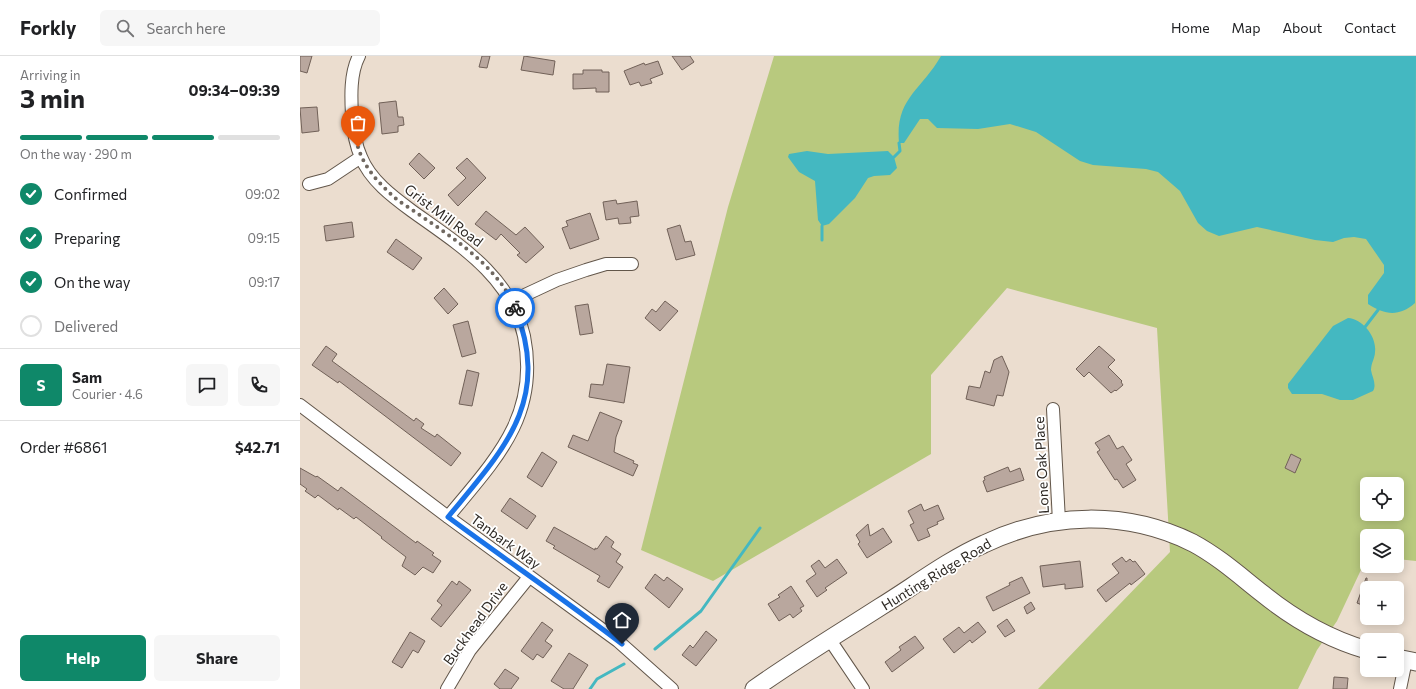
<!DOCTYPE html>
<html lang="en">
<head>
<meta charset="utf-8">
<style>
  :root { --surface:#fff; --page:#f6f6f6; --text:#202124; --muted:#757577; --line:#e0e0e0; --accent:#0f8869 }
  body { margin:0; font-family:Commissioner,sans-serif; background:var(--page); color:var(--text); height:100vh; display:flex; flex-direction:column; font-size:15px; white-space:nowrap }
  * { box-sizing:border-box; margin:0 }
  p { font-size:13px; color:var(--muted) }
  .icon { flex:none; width:22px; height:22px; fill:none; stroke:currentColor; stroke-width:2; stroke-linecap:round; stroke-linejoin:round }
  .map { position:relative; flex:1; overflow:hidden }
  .sheet { display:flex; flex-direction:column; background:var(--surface); width:300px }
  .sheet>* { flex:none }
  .fabs { position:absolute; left:1060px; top:421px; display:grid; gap:8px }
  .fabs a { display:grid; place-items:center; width:44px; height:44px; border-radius:6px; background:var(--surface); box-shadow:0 2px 10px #0003; font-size:20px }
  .pin { position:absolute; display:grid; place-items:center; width:34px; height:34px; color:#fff; margin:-41px -17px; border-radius:50% 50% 50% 0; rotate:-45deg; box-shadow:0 0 4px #0007 }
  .pin .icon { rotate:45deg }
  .courier { position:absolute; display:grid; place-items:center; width:40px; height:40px; margin:-20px; border:3px solid #1a73e8; border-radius:50%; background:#fff; color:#222; box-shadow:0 1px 5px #0007 }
  .headline em { font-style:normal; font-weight:700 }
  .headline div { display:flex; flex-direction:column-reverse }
  .headline { display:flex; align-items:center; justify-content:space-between; height:68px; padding:0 20px }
  h1 { font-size:26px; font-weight:700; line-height:30px }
  .bar { display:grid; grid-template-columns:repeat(4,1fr); gap:6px 4px; align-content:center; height:48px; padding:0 20px }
  .bar i { height:5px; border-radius:3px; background:var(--line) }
  .bar .selected { background:var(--accent) }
  .bar p { grid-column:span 4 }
  .line { display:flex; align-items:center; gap:10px; padding:0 20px; border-top:1px solid var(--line) }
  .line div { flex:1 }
  .round { display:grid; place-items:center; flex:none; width:42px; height:42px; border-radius:6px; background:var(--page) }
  ol { padding:0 20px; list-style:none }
  li { display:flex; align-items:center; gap:12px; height:44px }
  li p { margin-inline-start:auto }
  li .icon { padding:4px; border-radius:50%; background:var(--accent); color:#fff; stroke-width:4 }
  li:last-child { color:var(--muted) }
  li i { width:22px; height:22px; border:2px solid var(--line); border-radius:50% }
  .button { display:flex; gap:8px; margin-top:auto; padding:8px 20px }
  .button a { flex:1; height:46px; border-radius:6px; background:var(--accent); color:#fff; font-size:16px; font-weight:700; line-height:46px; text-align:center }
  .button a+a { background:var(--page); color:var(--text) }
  header { display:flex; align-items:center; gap:24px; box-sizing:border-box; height:56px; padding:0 20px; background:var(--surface); border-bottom:1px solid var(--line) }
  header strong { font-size:19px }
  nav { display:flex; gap:22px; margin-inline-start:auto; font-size:14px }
  .search { width:280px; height:36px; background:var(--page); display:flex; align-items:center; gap:10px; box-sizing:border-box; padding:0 14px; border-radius:6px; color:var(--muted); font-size:15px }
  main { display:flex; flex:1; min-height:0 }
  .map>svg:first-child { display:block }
</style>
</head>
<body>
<header>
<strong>Forkly</strong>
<div class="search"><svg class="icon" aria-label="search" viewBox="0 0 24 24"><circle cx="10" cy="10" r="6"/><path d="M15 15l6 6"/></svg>Search here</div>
<nav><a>Home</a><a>Map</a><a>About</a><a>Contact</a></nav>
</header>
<main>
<section class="sheet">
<div class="headline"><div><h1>3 min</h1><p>Arriving in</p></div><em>09:34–09:39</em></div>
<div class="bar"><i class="selected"></i><i class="selected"></i><i class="selected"></i><i></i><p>On the way · 290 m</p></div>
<ol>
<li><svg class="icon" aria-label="check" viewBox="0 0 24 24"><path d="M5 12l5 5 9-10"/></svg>Confirmed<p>09:02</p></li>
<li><svg class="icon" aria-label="check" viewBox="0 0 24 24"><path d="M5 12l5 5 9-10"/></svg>Preparing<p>09:15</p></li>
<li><svg class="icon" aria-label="check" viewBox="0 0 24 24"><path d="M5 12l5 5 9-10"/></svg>On the way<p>09:17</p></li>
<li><i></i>Delivered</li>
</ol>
<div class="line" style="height:72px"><b class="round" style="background:var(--accent);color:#fff">S</b><div><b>Sam</b><p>Courier · 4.6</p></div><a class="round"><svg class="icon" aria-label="chat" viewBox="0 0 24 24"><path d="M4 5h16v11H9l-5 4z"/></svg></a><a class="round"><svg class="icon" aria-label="phone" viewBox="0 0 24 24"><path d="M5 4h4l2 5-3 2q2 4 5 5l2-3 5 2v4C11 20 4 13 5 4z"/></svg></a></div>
<div class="line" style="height:52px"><div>Order #6861</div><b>$42.71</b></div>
<div class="button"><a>Help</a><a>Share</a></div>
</section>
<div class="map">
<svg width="1116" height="633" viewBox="0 0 1116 633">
  <rect width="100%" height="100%" fill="#ebddcf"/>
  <path fill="#b8c97e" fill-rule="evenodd" d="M474,0H1116V505L1097,503V480H1067V501L1037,565L1017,594L998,633H738L870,496L857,272L707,232L631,319V398L413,525L341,494L428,151ZM1067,428H1097V458H1067Z"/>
  <path fill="#44b8c1" d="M641,0H1116L1115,247C1099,261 1085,259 1068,248V239L1084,217V209L1066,183L1054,181L1044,182L1033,186L1015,184L957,171L919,180L907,175L898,167L880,135L858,116L846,113L793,109L780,105L736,76L710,68L678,73L637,72L628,63H620L604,87H599C595,42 621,35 641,0Z
    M507,95L528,98L588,95L594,101L597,112L590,119L574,120L568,122L555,142L529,168L522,170L518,164L515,125L499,116L488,101L489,98Z
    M1048,262C1063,263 1077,281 1075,296C1075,302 1071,307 1071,314C1072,321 1077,328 1073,335L1053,344H1040L1022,338H992L988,332V328L1033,270Z"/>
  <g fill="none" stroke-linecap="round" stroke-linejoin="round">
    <path stroke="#44b8c1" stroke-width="3" d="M594,101L600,95L599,87
      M522,170V184
      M1065,271L1078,254
      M355,593L401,555L460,472
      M290,633L297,623L324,608"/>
  </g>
  <path fill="#b9a79e" stroke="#716158" d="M0,0H12L7,17L0,15Z
    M182,0H190L187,12L179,11Z
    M224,0L255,5L253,19L221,14Z
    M372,0H390L394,6L382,14Z
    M358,5L363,18L350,23L352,27L341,30L339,26L330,29L324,15L344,7L345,9Z
    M283,14H302V16H309V36H296V32L273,33V18H283Z
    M96,45L98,61H103L104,69L98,70V76L82,78L79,47Z
    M17,51L19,75L2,77L0,52Z
    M119,97L135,112L124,123L109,108Z
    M167,102L186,122L158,150L148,139L166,122L156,112Z
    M316,144L317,148L337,145L339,160L330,161L331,167L319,168L318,162L306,164L303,146Z
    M186,155L216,179L225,171L244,191L226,207L217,199L220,197L201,178L196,184L175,168Z
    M290,157L299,183L270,193L262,172L268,170L266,165Z
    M52,166L54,181L26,185L24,170Z
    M380,169L385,186L391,185L395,199L376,204L367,173Z
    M96,183L122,202L113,214L87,196Z
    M144,232L158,248L148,258L134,242Z
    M365,245L378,255L360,275L345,262L352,253L356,256Z
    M288,248L293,277L280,279L275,250Z
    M168,265L176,297L162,301L153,269Z
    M26,290L37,298L32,305L114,365L116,362L124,368L121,372L135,381L137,378L161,397L151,410L39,325L38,327L12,309Z
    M799,290L815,304L808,311L822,325L821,326L823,329L816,335L815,334L811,337L789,316L784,321L776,313Z
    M702,300L709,316L703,340L697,339L694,350L666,343L669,330L680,332L685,315L690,317L694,304Z
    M307,308L330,311L324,347L289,341L291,328L303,329Z
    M167,314L179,317L172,350L159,348Z
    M300,356L322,365L316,381L314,396L334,405L333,407L338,409L333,420L268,391L273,379L288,385Z
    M809,379L817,393L823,390L832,404L826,408L836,424L823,432L817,423L815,424L797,396L800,394L795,387Z
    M242,396L257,406L242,431L227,421Z
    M991,398L1001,403L995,417L985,412Z
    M708,411L710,416L720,412L724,424L687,436L683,425L685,424L684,421Z
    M0,412L16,421L17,420L38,435L41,431L116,487L117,485L134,497L132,499L141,505L133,517L123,511L115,519L102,510L106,501L81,482L82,481L56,461L54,463L39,452L38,454L18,439L15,442L5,435L7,433L0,428Z
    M210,442L236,460L227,473L201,455Z
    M621,448L624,455L638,449L644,463L637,466L638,468L627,473L630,480L618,485L610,469L614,467L608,455Z
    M568,468L570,480L583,472L592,486L567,502L558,488L560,486L556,479Z
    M254,471L295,494V492L297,493L306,480L314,486L311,491L321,498L316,506L323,511L309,532L297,525L300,520L253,492L255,490L246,485Z
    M822,501L826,506L830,503L833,506L835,505L845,518L831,529L830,527L806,546L797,534L819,517L812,508Z
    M537,503L547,517L525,532L527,534L517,541L506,525L516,518L511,510L519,504L525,512Z
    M780,505L783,531L765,533V528L743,531L740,510Z
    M355,518L364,525L367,521L383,533L369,552L345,532Z
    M722,521L730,537L693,555L686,541L710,529L709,527Z
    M1066,522H1067V551L1057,547Z
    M152,525L157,529L159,525L171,534L141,571L131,563L142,549L137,545Z
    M491,530L504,550L500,552L502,555L493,562L490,558L479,565L468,548L480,541L478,539Z
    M731,546L735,553L727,558L724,551Z
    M707,563L715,575L705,581L697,570Z
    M242,566L253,574L245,585L252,590L243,602L237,598L233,604L221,595Z
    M678,566L686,576L672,587L670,584L654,597L643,583L659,571L664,577Z
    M406,575L417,584L396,610L382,599L390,589L393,592Z
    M110,576L125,585L118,597L113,594L102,612L92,606Z
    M615,580L624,592L592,616L585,606L601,594L599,591Z
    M269,597L288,609L273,633H264L251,625Z
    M205,613L219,622L211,633H200L194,628Z
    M1034,621L1048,622L1047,633H1033Z"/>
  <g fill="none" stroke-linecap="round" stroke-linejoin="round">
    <defs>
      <path id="street" d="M59,0C50,17 51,41 52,59C53,73 55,88 61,101C70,124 93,141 112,155C158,188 211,220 224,280C240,360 195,404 148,461
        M9,128L28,123L61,101
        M212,245L257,224L286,214L306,208H332
        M0,349L148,461L318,585L372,633
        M753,353L759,465
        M530,584L563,633
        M147,633L170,594L229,521
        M1100,633L1106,604"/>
      <path id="secondary" d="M1097,602L1116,606
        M454,633C495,604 538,578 580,551C614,530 648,504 684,488C751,456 826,454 893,487C919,501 940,520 963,538C994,563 1029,583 1067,594"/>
    </defs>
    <use href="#street" stroke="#62564a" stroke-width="14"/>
    <use href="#secondary" stroke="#62564a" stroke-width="19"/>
    <use href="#street" stroke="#fff" stroke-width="12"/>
    <use href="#secondary" stroke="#fff" stroke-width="17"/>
  </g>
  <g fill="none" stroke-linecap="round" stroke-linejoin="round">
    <path stroke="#706860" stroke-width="4" stroke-dasharray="0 7.2" d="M58,91C64,112 79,127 95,142C135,171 196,204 215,252"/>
    <path stroke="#1a73e8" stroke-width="5" d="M215,252C252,345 204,393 148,461C206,504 265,544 322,588"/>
  </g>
  <g text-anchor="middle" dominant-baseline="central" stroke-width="3.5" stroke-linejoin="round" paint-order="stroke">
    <g font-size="14" fill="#2e2924" stroke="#fff">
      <text transform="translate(144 159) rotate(37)">Grist Mill Road</text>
      <text transform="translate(741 409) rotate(-93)">Lone Oak Place</text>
      <text transform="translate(206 485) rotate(36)">Tanbark Way</text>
      <text transform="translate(636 518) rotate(-31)">Hunting Ridge Road</text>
      <text transform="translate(175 567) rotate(-54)">Buckhead Drive</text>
    </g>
  </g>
</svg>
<div class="fabs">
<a><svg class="icon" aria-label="locate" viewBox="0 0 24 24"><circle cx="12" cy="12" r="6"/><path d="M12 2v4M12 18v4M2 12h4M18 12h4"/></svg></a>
<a><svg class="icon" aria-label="layers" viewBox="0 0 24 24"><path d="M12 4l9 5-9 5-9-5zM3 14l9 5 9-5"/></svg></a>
<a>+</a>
<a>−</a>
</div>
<div class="pin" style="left:58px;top:91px;background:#ea580c"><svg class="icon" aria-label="bag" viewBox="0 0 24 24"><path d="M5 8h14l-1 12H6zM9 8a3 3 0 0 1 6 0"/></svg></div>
<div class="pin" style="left:322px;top:588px;background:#1f2937"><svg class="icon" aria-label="home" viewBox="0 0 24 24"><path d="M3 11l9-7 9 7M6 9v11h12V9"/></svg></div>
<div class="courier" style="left:215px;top:252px"><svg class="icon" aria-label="bike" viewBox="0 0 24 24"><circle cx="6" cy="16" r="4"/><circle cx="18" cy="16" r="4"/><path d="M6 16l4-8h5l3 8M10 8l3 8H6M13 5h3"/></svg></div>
</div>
</main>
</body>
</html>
